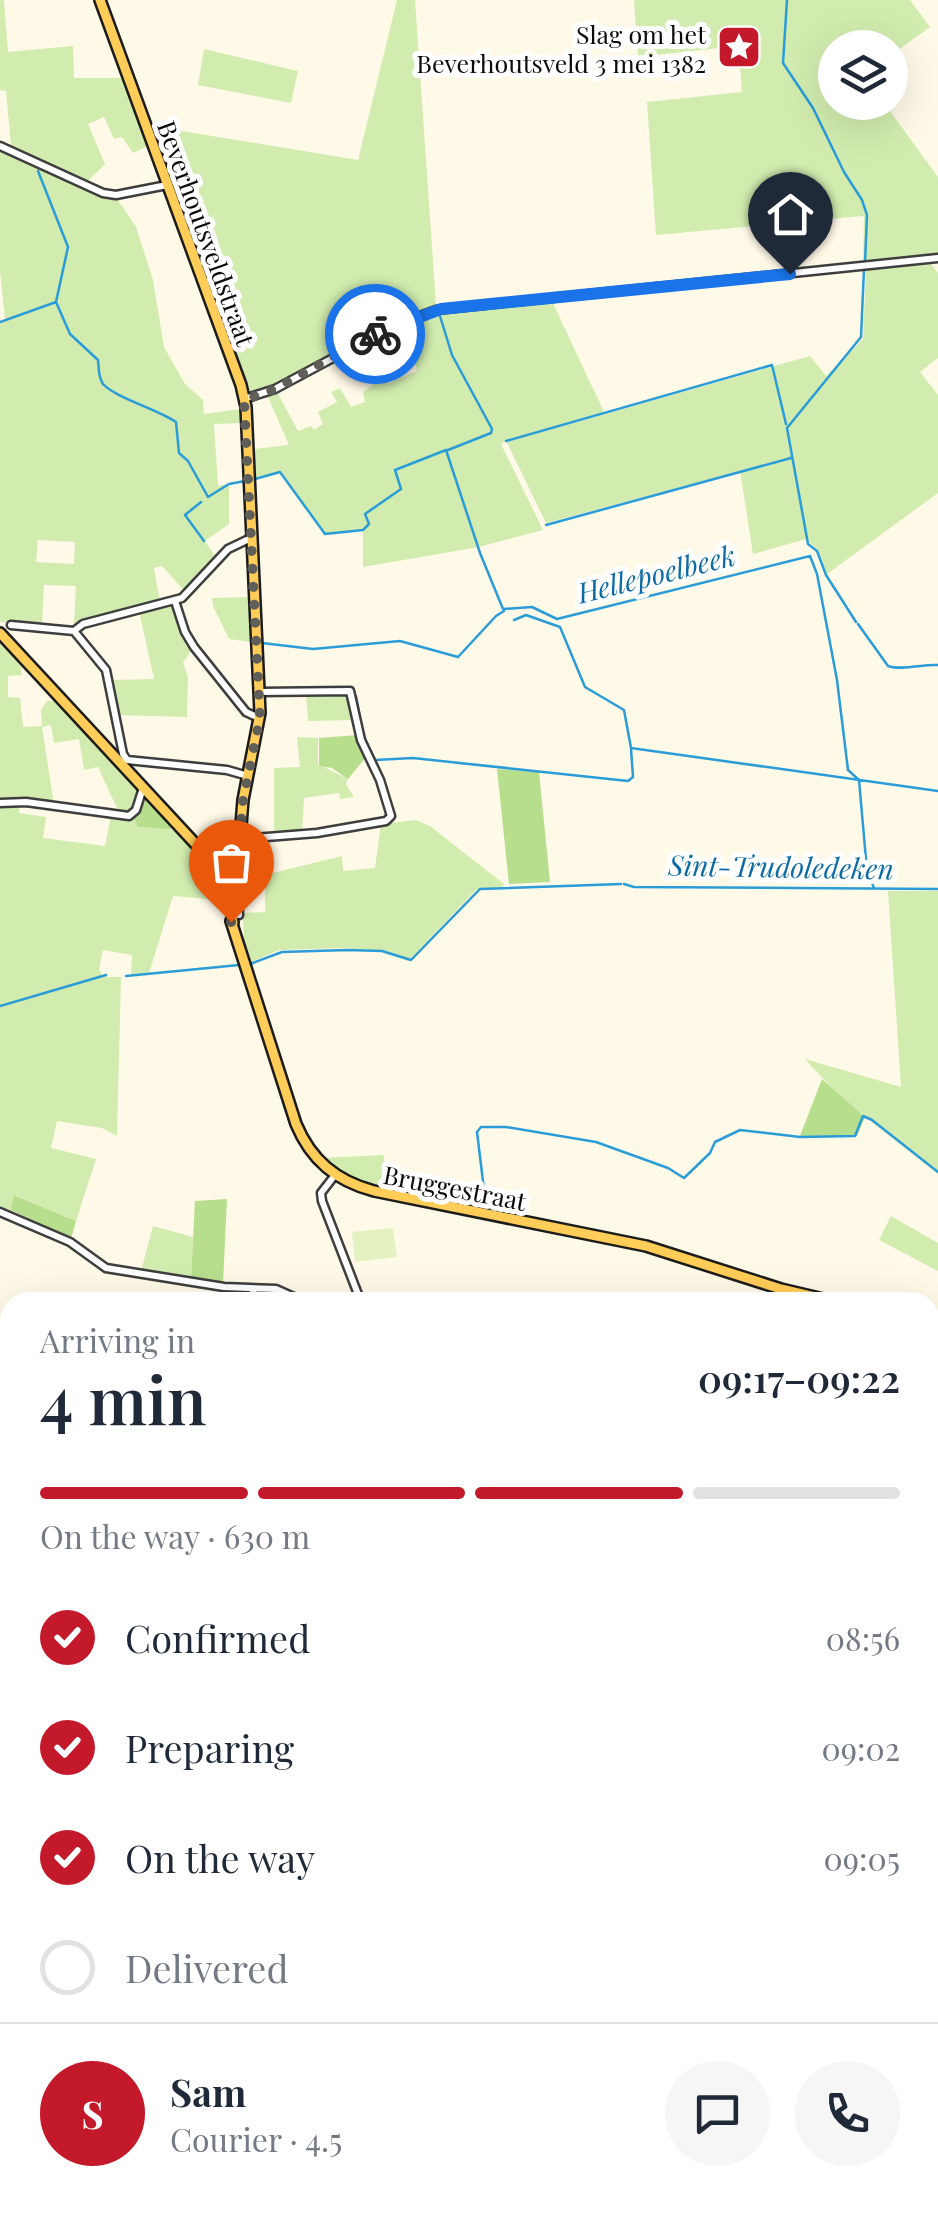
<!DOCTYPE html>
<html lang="en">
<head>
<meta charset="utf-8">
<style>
  :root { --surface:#fff; --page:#f6f6f7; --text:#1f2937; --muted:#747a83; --line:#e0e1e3; --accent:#c4192b }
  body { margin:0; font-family:"Playfair Display",serif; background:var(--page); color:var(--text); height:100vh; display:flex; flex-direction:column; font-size:38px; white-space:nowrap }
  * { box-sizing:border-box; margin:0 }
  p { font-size:32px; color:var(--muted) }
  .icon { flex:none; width:55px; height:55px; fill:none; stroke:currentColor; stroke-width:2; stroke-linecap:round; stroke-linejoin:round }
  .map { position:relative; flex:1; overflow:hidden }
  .sheet { position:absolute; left:0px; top:1292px; width:940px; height:932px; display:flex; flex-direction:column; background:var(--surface); border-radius:30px 30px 0 0; box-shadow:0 10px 40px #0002 }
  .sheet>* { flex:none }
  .fabs { position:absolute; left:818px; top:30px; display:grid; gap:20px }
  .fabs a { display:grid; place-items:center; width:90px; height:90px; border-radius:50%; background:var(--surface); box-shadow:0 10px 40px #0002; font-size:50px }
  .pin { position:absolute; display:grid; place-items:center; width:85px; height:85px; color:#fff; margin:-102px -42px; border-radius:50% 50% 50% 0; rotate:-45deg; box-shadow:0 0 10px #0007 }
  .pin .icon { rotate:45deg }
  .courier { position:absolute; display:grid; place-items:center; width:100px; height:100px; margin:-50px; border:8px solid #1a73e8; border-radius:50%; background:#fff; color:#222; box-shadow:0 2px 12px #0007 }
  .headline em { font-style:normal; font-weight:600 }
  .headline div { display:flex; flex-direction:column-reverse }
  .headline { display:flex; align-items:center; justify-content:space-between; height:170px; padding:0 40px }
  h1 { font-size:65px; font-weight:600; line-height:75px }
  .bar { display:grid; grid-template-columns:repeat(4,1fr); gap:15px 10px; align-content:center; height:120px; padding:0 40px }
  .bar i { height:12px; border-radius:8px; background:var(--line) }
  .bar .selected { background:var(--accent) }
  .bar p { grid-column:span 4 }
  .line { display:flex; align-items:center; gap:25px; padding:0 40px; border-top:2px solid var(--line) }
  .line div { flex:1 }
  .round { display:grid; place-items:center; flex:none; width:105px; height:105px; border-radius:52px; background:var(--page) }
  ol { padding:0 40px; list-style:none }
  li { display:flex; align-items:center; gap:30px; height:110px }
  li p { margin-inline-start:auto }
  li .icon { padding:10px; border-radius:50%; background:var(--accent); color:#fff; stroke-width:4 }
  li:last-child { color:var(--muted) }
  li i { width:55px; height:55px; border:5px solid var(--line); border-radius:50% }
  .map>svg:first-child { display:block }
</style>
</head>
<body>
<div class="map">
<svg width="938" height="2223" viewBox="0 0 938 2223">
  <rect width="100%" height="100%" fill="#fff9e8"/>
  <path fill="#d2ecaf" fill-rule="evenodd" d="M0,0H4L8,52L73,46L74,78H124L148,146L133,153L122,137L114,139L104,117L88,124L105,164L87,182L11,146L6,91L0,90Z
    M397,0H415L436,305L385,324L264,390L251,393L152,126L358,160Z
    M634,0H910L930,27L890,56V48H835V102L884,103L938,177V255L863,263L864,216L656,235L647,102L742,92L739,51L728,47L638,57Z
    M204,49L298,71L291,103L198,85Z
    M0,148L116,197L136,227L153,280L164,347L185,384L203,400L204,414L241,409L242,423L214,424L218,486L229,484V524L205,541L217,559L186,593L162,566L154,568L160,601L74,624L76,586L44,585L42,624L0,622V323L5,319L0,271ZM38,540L75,542L74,564L36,562Z
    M931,264L938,273V358L920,372L938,395V493L827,574L818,550L806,539L753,554L740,471L546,523L506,441L501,444L543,530L479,547L363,567V530L325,534L281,471L254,478L253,449L289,445L268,397L277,392L298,431L311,426L314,430L323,424L318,412L337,402L331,392L340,388L351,407L365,402L363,392L376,382L389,383L417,371L409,343L420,338L417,327L391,336L388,331L432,315L552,301L604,412L542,432L810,356L826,376L863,339L866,270Z
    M249,597L251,642L229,639L213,606L212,598Z
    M174,603L193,648L183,663L188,677L187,717L117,715L111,680L154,679L139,611Z
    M0,644L21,663L22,675L8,676V697L20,698L23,727L42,726L41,710L47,701H56L139,789L132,813L120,815L98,767L84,770L79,739L54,743L51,725L42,727L54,805L0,802Z
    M306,693H348L355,720L308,721Z
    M297,737L318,738V764L348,779L346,784L354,797L340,799L339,793L304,798L302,833L274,836V768L300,767Z
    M20,802L19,813L46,817L43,838L105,846L111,815L133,816L138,827C147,828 163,826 170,829C190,838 208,881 220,900L173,896L149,973L131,974L132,955L103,950L99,969L103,977H121L117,1136L102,1128L57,1121L51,1148L96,1159L76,1221L15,1195L11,1210L0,1209V804Z
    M416,820L430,826L504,884L502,887L476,890L408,961L380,951L344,948L279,950L249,963L244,945L243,913L265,912V875L342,856L343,871L375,868L381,824Z
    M888,891H938V1174C893,1137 843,1104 805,1059L901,1087Z
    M383,1155L392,1191L351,1180L320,1158Z
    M891,1216L938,1243V1271L879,1240Z
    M153,1226L193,1237L191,1278L141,1271Z
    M10,1549V1615L1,1619L0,1624V1554Z
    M938,1588V1759L930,1762V1592Z
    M0,1630L10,1666V2079L0,2078Z
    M930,1964L932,1968L938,1964V2223H298L296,2215H930Z
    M13,2215H119V2223H12Z"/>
  <path fill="#b6de8d" d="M358,735L367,756L348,779L332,768L319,766V738Z
    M497,769L539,772L550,882L509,884Z
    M141,792L173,826L171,829L138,827L133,816Z
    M822,1079L865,1117L857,1136H800Z
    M14,1195L76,1221L71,1239L11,1210Z
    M227,1199L223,1283L191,1278L195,1201Z
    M10,1338V1549L0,1554V1339Z"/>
  <path fill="#e4f2c2" d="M393,1228L397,1257L355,1262L352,1232Z"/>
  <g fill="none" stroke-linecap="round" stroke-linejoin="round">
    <path stroke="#2a9cd7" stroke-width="2.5" d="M787,0L783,63L813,108L844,172L862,200L867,215L865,263
      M0,142L39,161
      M38,171L68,247L56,302
      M440,316L452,355L492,429L491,433L448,450
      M0,322L56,302L70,334L98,360C99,368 98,377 103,384C116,398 157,409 176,422L179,453L188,461L208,497L229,484L245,481
      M506,441L772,365L786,424
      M255,479L280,472L325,534L363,530L369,524L365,514L401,489L395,470L446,450L480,553L503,609L532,607L557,619L810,556L817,574L837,680L848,770L859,780L867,871L874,888
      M201,502L185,515L204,541
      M546,525L791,458
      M514,620L526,615L560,627L585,687L624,710L631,748L938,791
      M856,622L826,575L817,551L808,544L787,428L861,337L864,269
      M858,624L888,666C902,671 922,664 938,665
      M262,643L313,649L400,641L458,657L496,616L504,611
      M356,696L362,729
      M364,737L375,760L413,758L628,781L633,777L631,749
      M624,884L634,887L938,889
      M250,964L282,952L347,950L382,951L411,960L480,889L621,884
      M126,976L239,965
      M0,1006L106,975
      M486,1206L477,1132L481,1127H506L596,1142L668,1168L684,1178L710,1153L715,1142L740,1130L800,1137L855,1136L863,1116L872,1120L938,1172
      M930,1535L938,1532
      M0,1618L10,1614
      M930,1821L938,1818
      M0,2022H10"/>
    <defs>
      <path id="minor" d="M0,146L103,193L116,195L167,185
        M244,399L275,389L391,327L436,310L938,258
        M175,601L185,632L194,647L246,712L259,718
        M11,625L74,631L106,670L123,754L127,760L227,770L248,776
        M74,631L83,624L182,598L228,549L251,538
        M0,803L26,802L129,816L136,810L143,788
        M240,839L317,833L386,821L391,816L380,780L361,740L350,691L259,692
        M232,914L239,915L238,890L233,885
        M335,1175L321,1193L322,1201L361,1302
        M0,1212L70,1242L106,1268L224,1287L276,1289L305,1302
        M249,1302L254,1289
        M930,1411L938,1413
        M0,1628L10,1662
        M666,2215L669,2223
        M849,2215L853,2223"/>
      <path id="major" d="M100,0L241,385L246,407L260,713L243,800L238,862L229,891L233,923
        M0,633L202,851
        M201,849L225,901
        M231,921L296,1124C311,1160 336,1181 374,1191L646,1246L781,1289L836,1302
        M930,1325L938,1327"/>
    </defs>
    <use href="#minor" stroke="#3e3e3e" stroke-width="11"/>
    <use href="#major" stroke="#1c1c1c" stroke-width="14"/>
    <use href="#minor" stroke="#fff" stroke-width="6"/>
    <use href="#major" stroke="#ffcd58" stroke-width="9"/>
  </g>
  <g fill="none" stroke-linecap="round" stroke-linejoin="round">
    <path stroke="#605e58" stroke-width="10" stroke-dasharray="0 18" d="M231,922H234L229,892L238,862L243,800L260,718L244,400L275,389L375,334"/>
    <path stroke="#1a73e8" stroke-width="12" d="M375,334L441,309L790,274"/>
  </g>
  <defs>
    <symbol id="sight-square" viewBox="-11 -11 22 22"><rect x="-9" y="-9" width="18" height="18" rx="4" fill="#c4192b" stroke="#fff"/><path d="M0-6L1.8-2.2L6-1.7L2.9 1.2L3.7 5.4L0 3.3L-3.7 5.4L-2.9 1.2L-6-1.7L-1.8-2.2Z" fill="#fff"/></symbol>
  </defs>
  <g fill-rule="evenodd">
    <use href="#sight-square" x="714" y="22" width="50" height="50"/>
  </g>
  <g text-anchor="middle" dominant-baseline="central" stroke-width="10" stroke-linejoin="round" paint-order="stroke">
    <g font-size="25" fill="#0b0b0b" stroke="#fff" text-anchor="end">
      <text x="706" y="33">Slag om het<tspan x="706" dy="29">Beverhoutsveld 3 mei 1382</tspan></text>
    </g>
    <g font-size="25" fill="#0b0b0b" stroke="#fff">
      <text transform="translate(207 233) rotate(70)">Beverhoutsveldstraat</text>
      <text transform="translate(455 1187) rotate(11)">Bruggestraat</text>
    </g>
    <g font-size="28" font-style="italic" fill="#0c6aa4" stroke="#fff">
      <text transform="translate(656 573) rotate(-14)">Hellepoelbeek</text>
      <text transform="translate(781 866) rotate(1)">Sint-Trudoledeken</text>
    </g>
  </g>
</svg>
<div class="fabs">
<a><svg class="icon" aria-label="layers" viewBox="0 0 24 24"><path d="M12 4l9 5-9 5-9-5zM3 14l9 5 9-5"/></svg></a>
</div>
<div class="pin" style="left:231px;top:922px;background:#ea580c"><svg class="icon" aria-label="bag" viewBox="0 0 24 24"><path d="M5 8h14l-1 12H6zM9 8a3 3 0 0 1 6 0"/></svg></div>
<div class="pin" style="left:790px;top:274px;background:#1f2937"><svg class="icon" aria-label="home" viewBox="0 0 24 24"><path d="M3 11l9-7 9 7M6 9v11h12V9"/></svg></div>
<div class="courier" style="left:375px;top:334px"><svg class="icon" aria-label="bike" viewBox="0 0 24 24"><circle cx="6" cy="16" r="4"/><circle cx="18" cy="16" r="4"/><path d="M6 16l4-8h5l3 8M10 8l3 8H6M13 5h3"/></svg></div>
<section class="sheet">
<div class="headline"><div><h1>4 min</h1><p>Arriving in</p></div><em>09:17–09:22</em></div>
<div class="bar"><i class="selected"></i><i class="selected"></i><i class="selected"></i><i></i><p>On the way · 630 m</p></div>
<ol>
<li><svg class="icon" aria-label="check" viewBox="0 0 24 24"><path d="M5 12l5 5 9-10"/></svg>Confirmed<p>08:56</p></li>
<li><svg class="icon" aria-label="check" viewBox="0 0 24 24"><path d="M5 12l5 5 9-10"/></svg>Preparing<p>09:02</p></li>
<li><svg class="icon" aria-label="check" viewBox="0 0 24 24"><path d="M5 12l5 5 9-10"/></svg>On the way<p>09:05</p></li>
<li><i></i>Delivered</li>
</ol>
<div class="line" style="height:180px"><b class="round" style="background:var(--accent);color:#fff">S</b><div><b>Sam</b><p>Courier · 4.5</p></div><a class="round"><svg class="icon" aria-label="chat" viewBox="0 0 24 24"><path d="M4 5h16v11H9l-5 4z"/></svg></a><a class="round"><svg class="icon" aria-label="phone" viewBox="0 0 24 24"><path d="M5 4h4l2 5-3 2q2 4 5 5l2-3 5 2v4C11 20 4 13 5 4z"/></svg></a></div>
</section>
</div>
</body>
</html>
